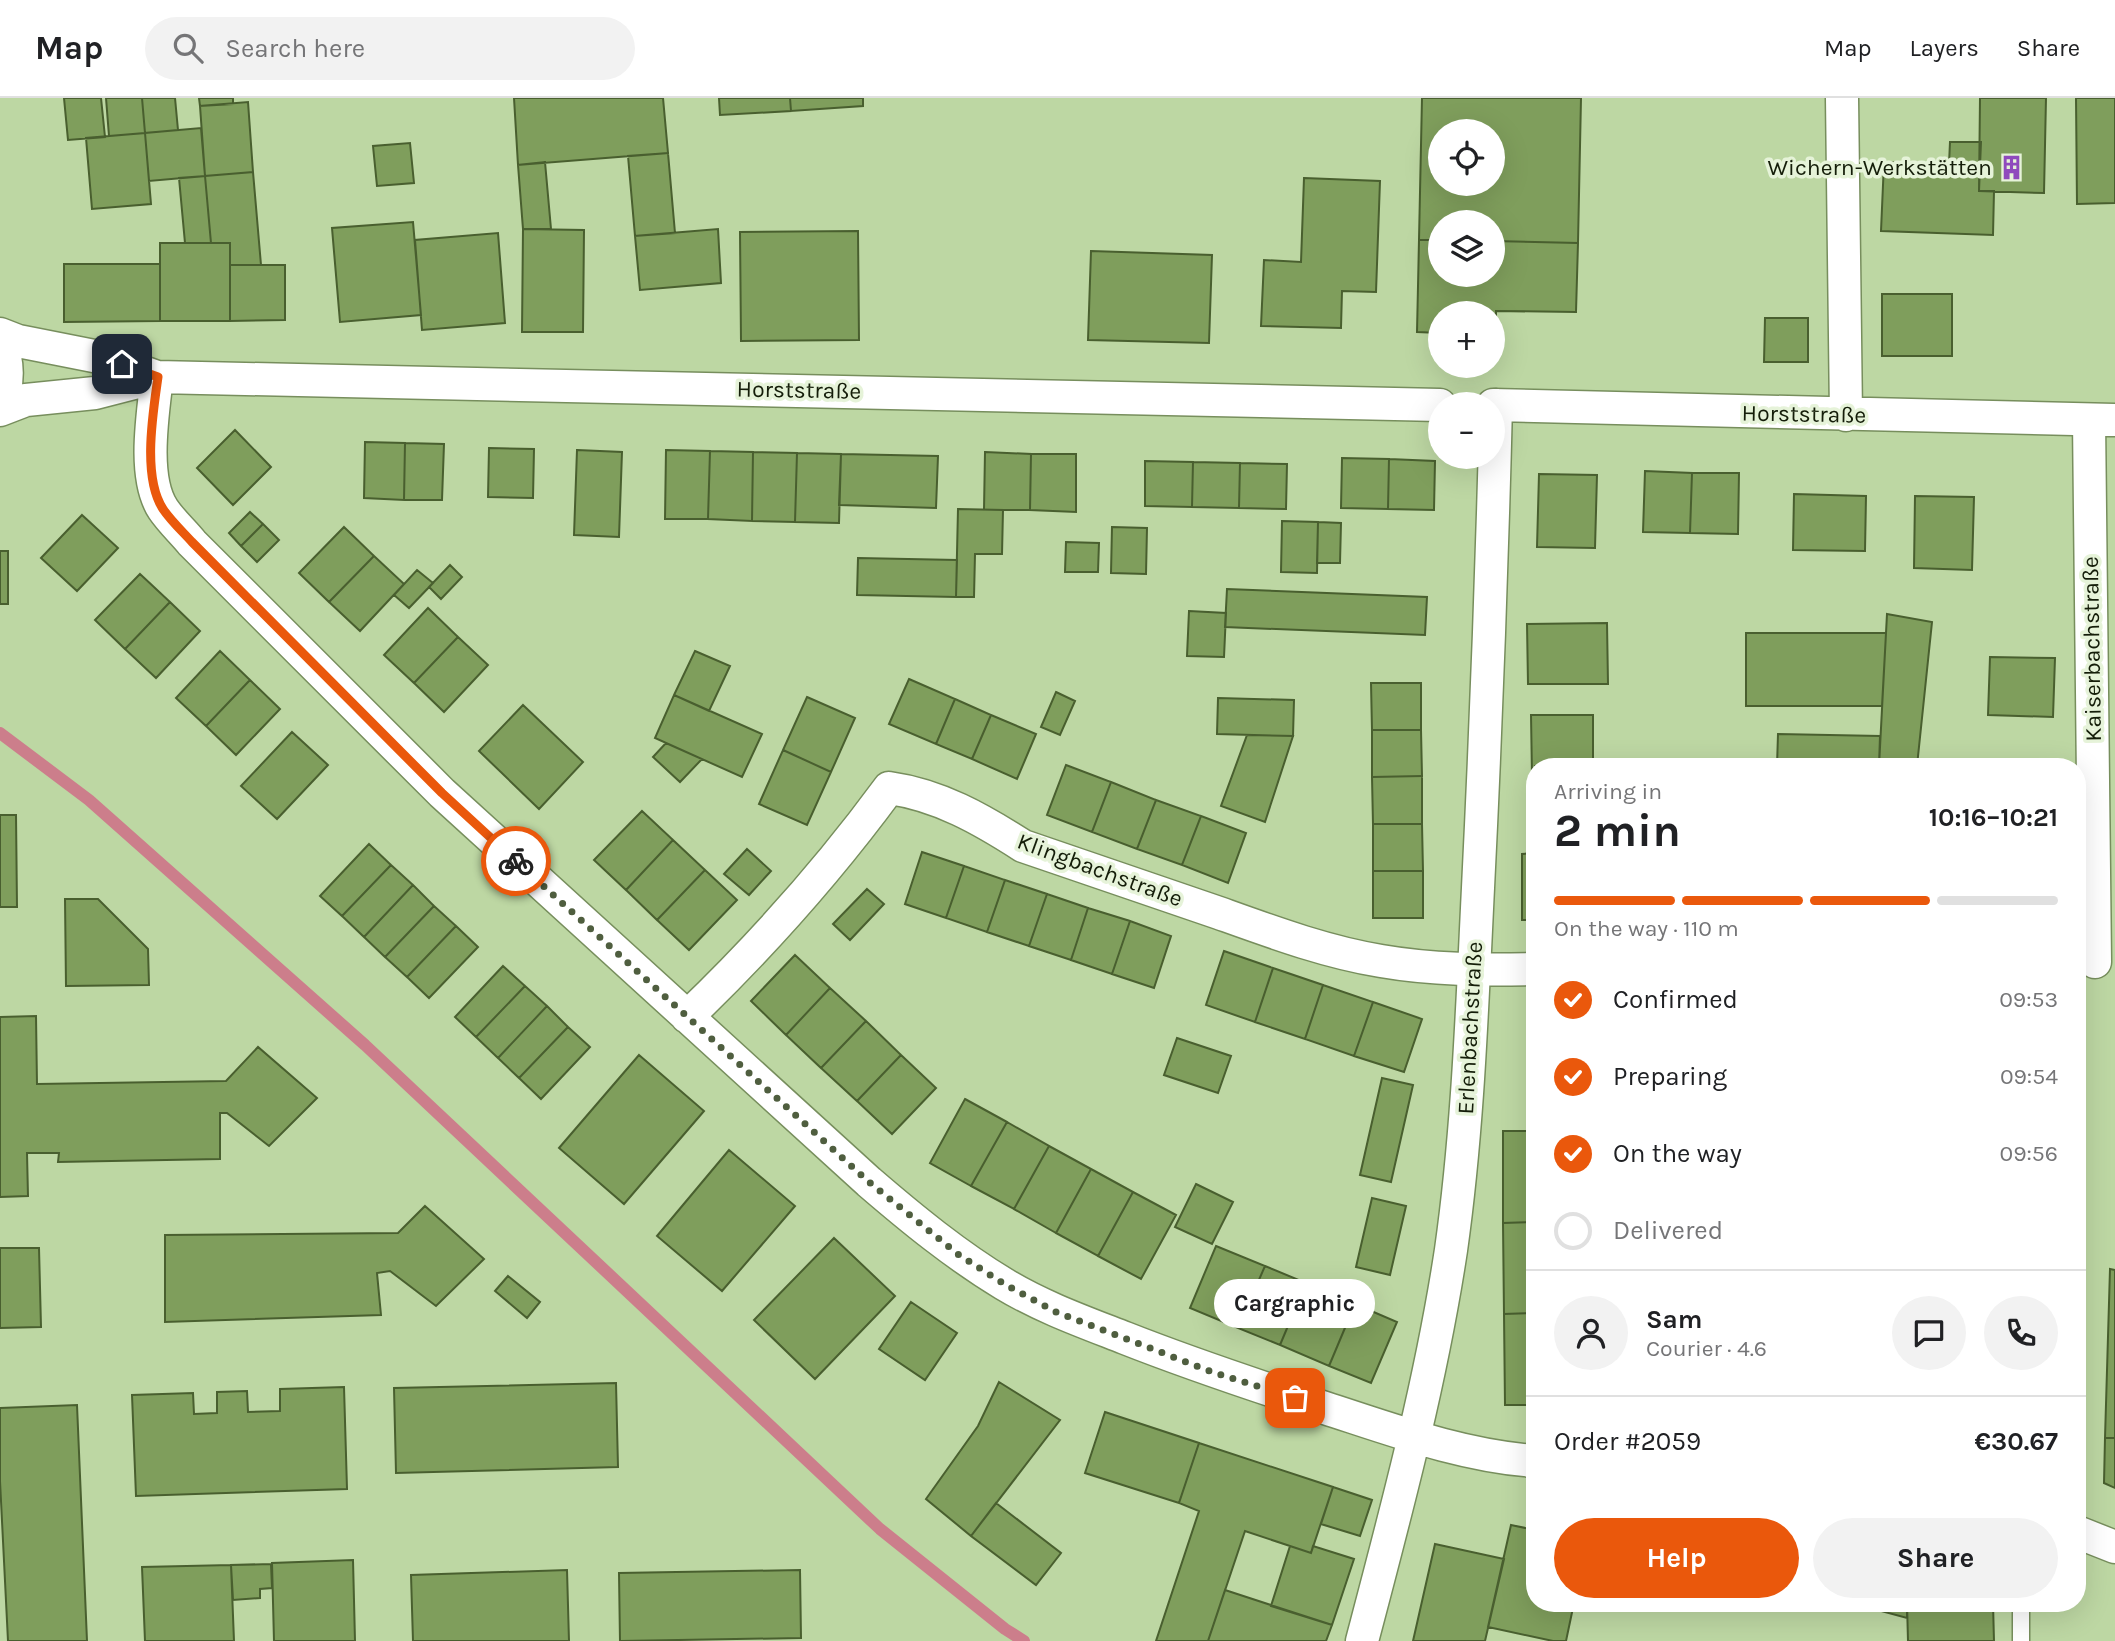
<!DOCTYPE html>
<html lang="en">
<head>
<meta charset="utf-8">
<style>
  :root { --surface:#fff; --page:#f2f2f2; --text:#202124; --muted:#757577; --line:#e0e0e0; --accent:#ea580c }
  body { margin:0; font-family:Karla,sans-serif; background:var(--page); color:var(--text); height:100vh; display:flex; flex-direction:column; font-size:26px; white-space:nowrap }
  * { box-sizing:border-box; margin:0 }
  p { font-size:23px; color:var(--muted) }
  .icon { flex:none; width:38px; height:38px; fill:none; stroke:currentColor; stroke-width:2; stroke-linecap:round; stroke-linejoin:round }
  .map { position:relative; flex:1; overflow:hidden }
  .panel { position:absolute; left:1526px; top:660px; width:560px; height:854px; display:flex; flex-direction:column; background:var(--surface); border-radius:28px; box-shadow:0 7px 28px #0002 }
  .panel>* { flex:none }
  .tools { position:absolute; left:1428px; top:21px; display:grid; gap:14px }
  .tools a { display:grid; place-items:center; width:77px; height:77px; border-radius:50%; background:var(--surface); box-shadow:0 7px 28px #0002; font-size:35px }
  .pin { position:absolute; display:grid; place-items:center; width:60px; height:60px; color:#fff; margin:-30px; border-radius:14px; box-shadow:0 4px 10px #0006 }
  .courier { position:absolute; display:grid; place-items:center; width:70px; height:70px; margin:-35px; border:5px solid #ea580c; border-radius:50%; background:#fff; color:#222; box-shadow:0 2px 9px #0007 }
  .bubble { position:absolute; height:49px; border-radius:24px; background:var(--surface); box-shadow:0 7px 28px #0002; font-size:23px; font-weight:700; line-height:49px; text-align:center }
  .headline em { font-style:normal; font-weight:700 }
  .headline div { display:flex; flex-direction:column-reverse }
  .headline { display:flex; align-items:center; justify-content:space-between; height:119px; padding:0 28px }
  h1 { font-size:46px; font-weight:700; line-height:52px }
  .bar { display:grid; grid-template-columns:repeat(4,1fr); gap:10px 7px; align-content:center; height:84px; padding:0 28px }
  .bar i { height:9px; border-radius:5px; background:var(--line) }
  .bar .active { background:var(--accent) }
  .bar p { grid-column:span 4 }
  .line { display:flex; align-items:center; gap:18px; padding:0 28px; border-top:2px solid var(--line) }
  .line div { flex:1 }
  .round { display:grid; place-items:center; flex:none; width:74px; height:74px; border-radius:37px; background:var(--page) }
  ol { padding:0 28px; list-style:none }
  li { display:flex; align-items:center; gap:21px; height:77px }
  li p { margin-inline-start:auto }
  li .icon { padding:7px; border-radius:50%; background:var(--accent); color:#fff; stroke-width:4 }
  li:last-child { color:var(--muted) }
  li i { width:38px; height:38px; border:4px solid var(--line); border-radius:50% }
  .action { display:flex; gap:14px; margin-top:auto; padding:14px 28px }
  .action a { flex:1; height:80px; border-radius:42px; background:var(--accent); color:#fff; font-size:28px; font-weight:700; line-height:80px; text-align:center }
  .action a+a { background:var(--page); color:var(--text) }
  header { display:flex; align-items:center; gap:42px; box-sizing:border-box; height:98px; padding:0 35px; background:var(--surface); border-bottom:2px solid var(--line) }
  header strong { font-size:33px }
  nav { display:flex; gap:38px; margin-inline-start:auto; font-size:24px }
  .search { width:490px; height:63px; background:var(--page); display:flex; align-items:center; gap:18px; box-sizing:border-box; padding:0 24px; border-radius:38px; color:var(--muted); font-size:26px }
  .map>svg:first-child { display:block }
</style>
</head>
<body>
<header>
<strong>Map</strong>
<div class="search"><svg class="icon" aria-label="search" viewBox="0 0 24 24"><circle cx="10" cy="10" r="6"/><path d="M15 15l6 6"/></svg>Search here</div>
<nav><a>Map</a><a>Layers</a><a>Share</a></nav>
</header>
<div class="map">
<svg width="2115" height="1543" viewBox="0 0 2115 1543">
  <rect width="100%" height="100%" fill="#bdd7a3"/>
  <g fill="none" stroke-linecap="round" stroke-linejoin="round">
    <path stroke="#cc7e8b" stroke-width="12" d="M0,635L89,702L365,947L880,1431L1005,1531L1024,1543"/>
  </g>
  <path fill="#7f9e5c" stroke="#495f2f" stroke-width="2" fill-rule="evenodd" d="M64,0H101L105,39L68,42Z
    M106,0H142L145,35L109,38Z
    M142,0H175L178,32L145,35Z
    M199,0H233V6L200,8Z
    M514,0H663L668,55L518,67Z
    M719,0H790L791,13L720,17Z
    M790,0H863V8L791,13Z
    M1422,0H1581L1578,145L1493,143V124H1440V142H1419ZM1440,33H1493V86H1440Z
    M1980,0H2046L2044,95L1979,93Z
    M2076,0H2115V105L2077,106Z
    M248,4L253,74L205,78L200,8Z
    M201,30L205,78L149,83L145,35Z
    M145,35L151,106L92,111L86,40Z
    M1950,44H1981L1979,93H1994L1993,137L1881,133L1884,64L1949,66Z
    M410,45L414,85L377,88L373,48Z
    M668,55L675,135L635,138L628,58Z
    M545,64L551,131H523L518,67Z
    M253,74L261,167H230V145H211L205,78Z
    M205,78L211,145H185L179,80Z
    M1304,80L1380,83L1376,194L1342,193L1341,230L1261,228L1264,162L1301,164Z
    M413,124L421,217L340,224L332,130Z
    M523,131L584,132L583,234H522Z
    M718,131L721,185L640,192L635,138Z
    M858,133L859,242L741,243L740,134Z
    M498,135L505,225L422,232L415,142Z
    M1419,142H1440V177H1493V143L1578,145L1576,214L1496,213V236H1493V215H1440V235L1417,234Z
    M160,145H230V223H160Z
    M1091,153L1212,157L1209,245L1088,242Z
    M64,166H160V223L64,224Z
    M230,167H285V222L230,223Z
    M1882,196H1952V258H1882Z
    M1765,220H1808V264H1764Z
    M235,332L271,369L233,407L197,370Z
    M365,344L405,345L404,402L364,400Z
    M405,345L444,346L442,402H404Z
    M489,350L534,351L533,400L488,399Z
    M577,352L622,354L619,439L574,437Z
    M666,352L710,353L708,421H665Z
    M710,353L753,354L752,423L708,421Z
    M753,354L797,355L795,424L752,423Z
    M985,354L1031,356L1030,412H984Z
    M797,355L841,356L839,425L795,424Z
    M841,356L938,358L936,410L839,407Z
    M1031,356H1076V414L1030,412Z
    M1342,360L1389,361L1388,411L1341,410Z
    M1389,361L1435,363L1434,412L1388,411Z
    M1145,363L1193,364L1192,409L1145,408Z
    M1193,364L1240,365L1239,410L1192,409Z
    M1240,365L1287,366L1286,411L1239,410Z
    M1645,373L1692,375L1690,435L1643,434Z
    M1692,375H1739L1738,436L1690,435Z
    M1539,376L1597,377L1595,450L1537,449Z
    M1794,396L1866,398L1865,453L1793,452Z
    M1915,398L1974,399L1972,472L1914,470Z
    M958,411L1003,412L1002,456H975L974,499H956Z
    M250,414L263,426L241,448L229,435Z
    M82,417L118,450L77,493L41,460Z
    M1282,423L1318,424L1317,475L1281,474Z
    M1318,424L1341,425L1340,465H1317Z
    M263,426L279,442L257,464L241,448Z
    M344,429L374,458L329,504L299,475Z
    M1112,429L1147,430L1146,476L1111,475Z
    M1066,444L1099,445L1098,474H1065Z
    M0,453H8V506H0Z
    M374,458L404,486L360,533L329,504Z
    M858,460L957,462L956,499L857,497Z
    M450,467L462,479L441,501L429,489Z
    M417,472L433,485L409,510L394,497Z
    M140,476L170,504L125,551L95,522Z
    M1227,491L1427,499L1425,537L1225,529Z
    M170,504L200,533L156,580L125,551Z
    M428,510L458,539L414,585L384,557Z
    M1189,513L1226,515L1224,559L1187,558Z
    M1887,516L1932,524L1917,668H1879Z
    M1607,525L1608,586H1528L1527,526Z
    M1746,535H1886L1882,608H1746Z
    M458,539L488,567L444,614L414,585Z
    M220,553L250,582L206,628L176,600Z
    M695,553L730,568L709,613L674,597Z
    M1990,559L2055,560L2053,619L1988,617Z
    M909,581L955,601L936,646L889,626Z
    M250,582L280,611L236,657L206,628Z
    M1371,585H1421V632H1372Z
    M1056,594L1075,603L1060,637L1041,629Z
    M674,597L762,636L742,679L655,640Z
    M807,599L855,620L831,674L783,652Z
    M1218,600L1294,602L1293,638L1217,636Z
    M955,601L991,617L972,661L936,646Z
    M523,607L583,664L539,711L479,653Z
    M991,617L1036,636L1017,681L972,661Z
    M1531,617H1593V668H1535V678H1532Z
    M1372,632H1421L1422,678L1372,679Z
    M292,634L328,667L277,721L241,688Z
    M1778,636L1880,638L1879,668H1777Z
    M1247,637L1293,638L1265,724L1221,708Z
    M666,645L702,661L680,684L653,659Z
    M783,652L831,674L807,727L759,706Z
    M1066,667L1111,684L1092,734L1047,717Z
    M1422,678V726H1373L1372,679Z
    M1111,684L1156,702L1137,751L1092,734Z
    M1156,702L1201,718L1182,767L1137,751Z
    M642,713L673,742L626,792L594,762Z
    M0,717H16L17,809H0Z
    M1201,718L1246,735L1228,785L1182,767Z
    M1373,726H1422L1423,773H1373Z
    M673,742L705,772L657,822L626,792Z
    M369,746L391,767L342,818L320,798Z
    M747,751L771,773L749,797L724,776Z
    M922,754L964,768L946,820L905,806Z
    M1535,755V822H1522V756Z
    M391,767L413,787L364,839L342,818Z
    M964,768L1005,782L987,834L946,820Z
    M705,772L737,802L689,852L657,822Z
    M1373,773H1423V820H1373Z
    M1005,782L1047,796L1029,848L987,834Z
    M413,787L434,808L385,859L364,839Z
    M867,791L884,806L850,842L833,826Z
    M1047,796L1088,810L1071,862L1029,848Z
    M65,801H98L148,851L149,887L66,888Z
    M434,808L456,828L407,879L385,859Z
    M1088,810L1130,823L1112,876L1071,862Z
    M1130,823L1171,838L1154,890L1112,876Z
    M456,828L478,849L429,900L407,879Z
    M1224,853L1273,870L1255,924L1206,907Z
    M795,857L830,890L786,937L751,903Z
    M503,868L525,888L476,939L455,919Z
    M1273,870L1323,887L1305,941L1255,924Z
    M1323,887L1373,904L1354,958L1305,941Z
    M525,888L547,908L498,960L476,939Z
    M830,890L866,923L821,970L786,937Z
    M1373,904L1422,921L1404,974L1354,958Z
    M547,908L568,929L519,980L498,960Z
    M36,918L37,986L226,983L258,949L317,1000L269,1048L227,1015H220V1061L58,1064L59,1055H27L28,1098L0,1099V919Z
    M866,923L901,957L857,1003L821,970Z
    M568,929L590,949L541,1001L519,980Z
    M1177,940L1231,958L1218,995L1164,977Z
    M639,957L704,1013L624,1106L559,1050Z
    M901,957L936,990L892,1036L857,1003Z
    M1382,980L1413,987L1391,1084L1360,1077Z
    M965,1001L1007,1024L971,1088L930,1065Z
    M1007,1024L1049,1048L1014,1111L971,1088Z
    M1503,1033H1535V1124L1503,1125Z
    M1049,1048L1091,1071L1056,1135L1014,1111Z
    M729,1052L795,1108L722,1193L657,1138Z
    M1091,1071L1133,1094L1098,1158L1056,1135Z
    M1196,1086L1233,1104L1212,1146L1175,1129Z
    M1133,1094L1176,1117L1141,1181L1098,1158Z
    M1372,1100L1406,1108L1390,1177L1356,1169Z
    M425,1108L484,1161L436,1208L390,1173L377,1175L381,1217L165,1224V1137L398,1135Z
    M1535,1124V1215L1504,1216L1503,1125Z
    M834,1140L895,1198L815,1281L754,1222Z
    M1216,1148L1265,1168L1238,1230L1190,1210Z
    M0,1150H39L41,1229L0,1230Z
    M1265,1168L1306,1185L1280,1247L1238,1230Z
    M2110,1171L2115,1172V1340H2105Z
    M508,1178L540,1204L527,1220L495,1193Z
    M1306,1185L1355,1206L1329,1268L1280,1247Z
    M911,1204L957,1235L925,1282L879,1251Z
    M1355,1206L1397,1224L1371,1285L1329,1268Z
    M1535,1215V1307H1505L1504,1216Z
    M999,1284L1060,1322L971,1438L926,1401L978,1328Z
    M616,1285L618,1369L396,1375L394,1290Z
    M344,1289L347,1391L136,1398L132,1297L193,1295L194,1316L217,1315V1294L247,1293L248,1314L280,1313V1291Z
    M77,1307L87,1543H8L0,1383V1310Z
    M1105,1314L1199,1345L1179,1405L1085,1375Z
    M2105,1340H2115V1390L2104,1385Z
    M1199,1345L1333,1389L1311,1455L1245,1433L1208,1543H1156L1199,1413L1179,1405Z
    M1333,1389L1372,1402L1360,1438L1321,1426Z
    M996,1405L1061,1455L1036,1487L971,1438Z
    M1511,1427L1535,1432V1505H1574L1566,1543H1553L1488,1529Z
    M1435,1446L1504,1461L1485,1543H1413Z
    M1290,1448L1311,1455L1313,1448L1354,1461L1332,1527L1271,1508Z
    M353,1462L355,1543H274L272,1465Z
    M271,1466L272,1490L260,1491V1500L233,1502L231,1467Z
    M231,1467L234,1543H145L142,1469Z
    M567,1472L569,1543H413L411,1477Z
    M800,1472L801,1540L620,1543L619,1475Z
    M1225,1492L1332,1527L1326,1543H1208Z
    M1764,1505H1870V1510Z
    M1870,1505H1907V1520L1870,1510Z
    M1907,1505H1993L1994,1543H1908Z"/>
  <g fill="none" stroke-linecap="round" stroke-linejoin="round">
    <defs>
      <path id="lane" d="M2021,1505V1543"/>
      <path id="street" d="M1842,0L1846,317
        M0,236L18,243L104,260L157,279
        M0,245C9,264 9,286 0,304
        M157,279C153,315 142,379 163,411C171,423 183,434 192,445L442,695L869,1084C912,1121 956,1157 1004,1186C1042,1209 1084,1224 1125,1240C1191,1266 1257,1288 1325,1310C1393,1332 1463,1358 1535,1363
        M1493,307L2115,322
        M0,312L26,302L95,295L157,279L1440,307
        M2089,322L2095,864
        M687,919C761,848 828,773 889,690C939,697 981,721 1023,748C1088,770 1153,793 1219,815C1272,834 1326,854 1381,863C1433,872 1483,872 1535,871
        M2077,1434L2115,1449
        M1362,1543C1396,1414 1431,1284 1451,1152C1468,1032 1472,911 1478,790C1486,629 1492,468 1496,307"/>
    </defs>
    <use href="#lane" stroke="#778e5d" stroke-width="19"/>
    <use href="#street" stroke="#778e5d" stroke-width="35"/>
    <use href="#lane" stroke="#fff" stroke-width="16"/>
    <use href="#street" stroke="#fff" stroke-width="32"/>
  </g>
  <g fill="none" stroke-linecap="round" stroke-linejoin="round">
    <path stroke="#4f5e3f" stroke-width="7" stroke-dasharray="0 12.6" d="M516,763L869,1084L959,1157L1006,1187L1056,1214L1215,1275L1295,1300"/>
    <path stroke="#ea580c" stroke-width="9" d="M122,266L158,279C153,315 142,379 163,411C171,423 183,434 192,444L442,695L516,763"/>
  </g>
  <defs>
    <symbol id="building-bare" viewBox="-9 -9 18 18"><path d="M-4-6H4V6H1V3H-1V6H-4ZM-2.5-4.3h1.7v1.8h-1.7ZM.8-4.3h1.7v1.8H.8ZM-2.5-1h1.7V.8h-1.7ZM.8-1h1.7V.8H.8Z" fill="#8f4abd" stroke="#e6f3d9" stroke-width="2.5" paint-order="stroke"/></symbol>
  </defs>
  <g fill-rule="evenodd">
    <use href="#building-bare" x="1994" y="52" width="35" height="35"/>
  </g>
  <g text-anchor="middle" dominant-baseline="central" stroke-width="7" stroke-linejoin="round" paint-order="stroke">
    <g font-size="23" fill="#141d09" stroke="#e6f3d9" text-anchor="end">
      <text x="1992" y="69">Wichern-Werkstätten</text>
    </g>
    <g font-size="23" fill="#141d09" stroke="#e6f3d9">
      <text transform="translate(799 292) rotate(1)">Horststraße</text>
      <text transform="translate(1804 316) rotate(1)">Horststraße</text>
      <text transform="translate(2092 551) rotate(-91)">Kaiserbachstraße</text>
      <text transform="translate(1100 772) rotate(20)">Klingbachstraße</text>
      <text transform="translate(1470 930) rotate(-87)">Erlenbachstraße</text>
    </g>
  </g>
</svg>
<div class="tools">
<a><svg class="icon" aria-label="locate" viewBox="0 0 24 24"><circle cx="12" cy="12" r="6"/><path d="M12 2v4M12 18v4M2 12h4M18 12h4"/></svg></a>
<a><svg class="icon" aria-label="layers" viewBox="0 0 24 24"><path d="M12 4l9 5-9 5-9-5zM3 14l9 5 9-5"/></svg></a>
<a>+</a>
<a>−</a>
</div>
<div class="pin" style="left:1295px;top:1300px;background:#ea580c"><svg class="icon" aria-label="bag" viewBox="0 0 24 24"><path d="M5 8h14l-1 12H6zM9 8a3 3 0 0 1 6 0"/></svg></div>
<div class="pin" style="left:122px;top:266px;background:#1f2937"><svg class="icon" aria-label="home" viewBox="0 0 24 24"><path d="M3 11l9-7 9 7M6 9v11h12V9"/></svg></div>
<div class="courier" style="left:516px;top:763px"><svg class="icon" aria-label="bike" viewBox="0 0 24 24"><circle cx="6" cy="16" r="4"/><circle cx="18" cy="16" r="4"/><path d="M6 16l4-8h5l3 8M10 8l3 8H6M13 5h3"/></svg></div>
<div class="bubble" style="left:1214px;top:1181px;width:161px">Cargraphic</div>
<section class="panel">
<div class="headline"><div><h1>2 min</h1><p>Arriving in</p></div><em>10:16–10:21</em></div>
<div class="bar"><i class="active"></i><i class="active"></i><i class="active"></i><i></i><p>On the way · 110 m</p></div>
<ol>
<li><svg class="icon" aria-label="check" viewBox="0 0 24 24"><path d="M5 12l5 5 9-10"/></svg>Confirmed<p>09:53</p></li>
<li><svg class="icon" aria-label="check" viewBox="0 0 24 24"><path d="M5 12l5 5 9-10"/></svg>Preparing<p>09:54</p></li>
<li><svg class="icon" aria-label="check" viewBox="0 0 24 24"><path d="M5 12l5 5 9-10"/></svg>On the way<p>09:56</p></li>
<li><i></i>Delivered</li>
</ol>
<div class="line" style="height:126px"><a class="round"><svg class="icon" aria-label="person" viewBox="0 0 24 24"><circle cx="12" cy="8" r="4"/><path d="M4 21q1-7 8-7t8 7"/></svg></a><div><b>Sam</b><p>Courier · 4.6</p></div><a class="round"><svg class="icon" aria-label="chat" viewBox="0 0 24 24"><path d="M4 5h16v11H9l-5 4z"/></svg></a><a class="round"><svg class="icon" aria-label="phone" viewBox="0 0 24 24"><path d="M5 4h4l2 5-3 2q2 4 5 5l2-3 5 2v4C11 20 4 13 5 4z"/></svg></a></div>
<div class="line" style="height:91px"><div>Order #2059</div><b>€30.67</b></div>
<div class="action"><a>Help</a><a>Share</a></div>
</section>
</div>
</body>
</html>
